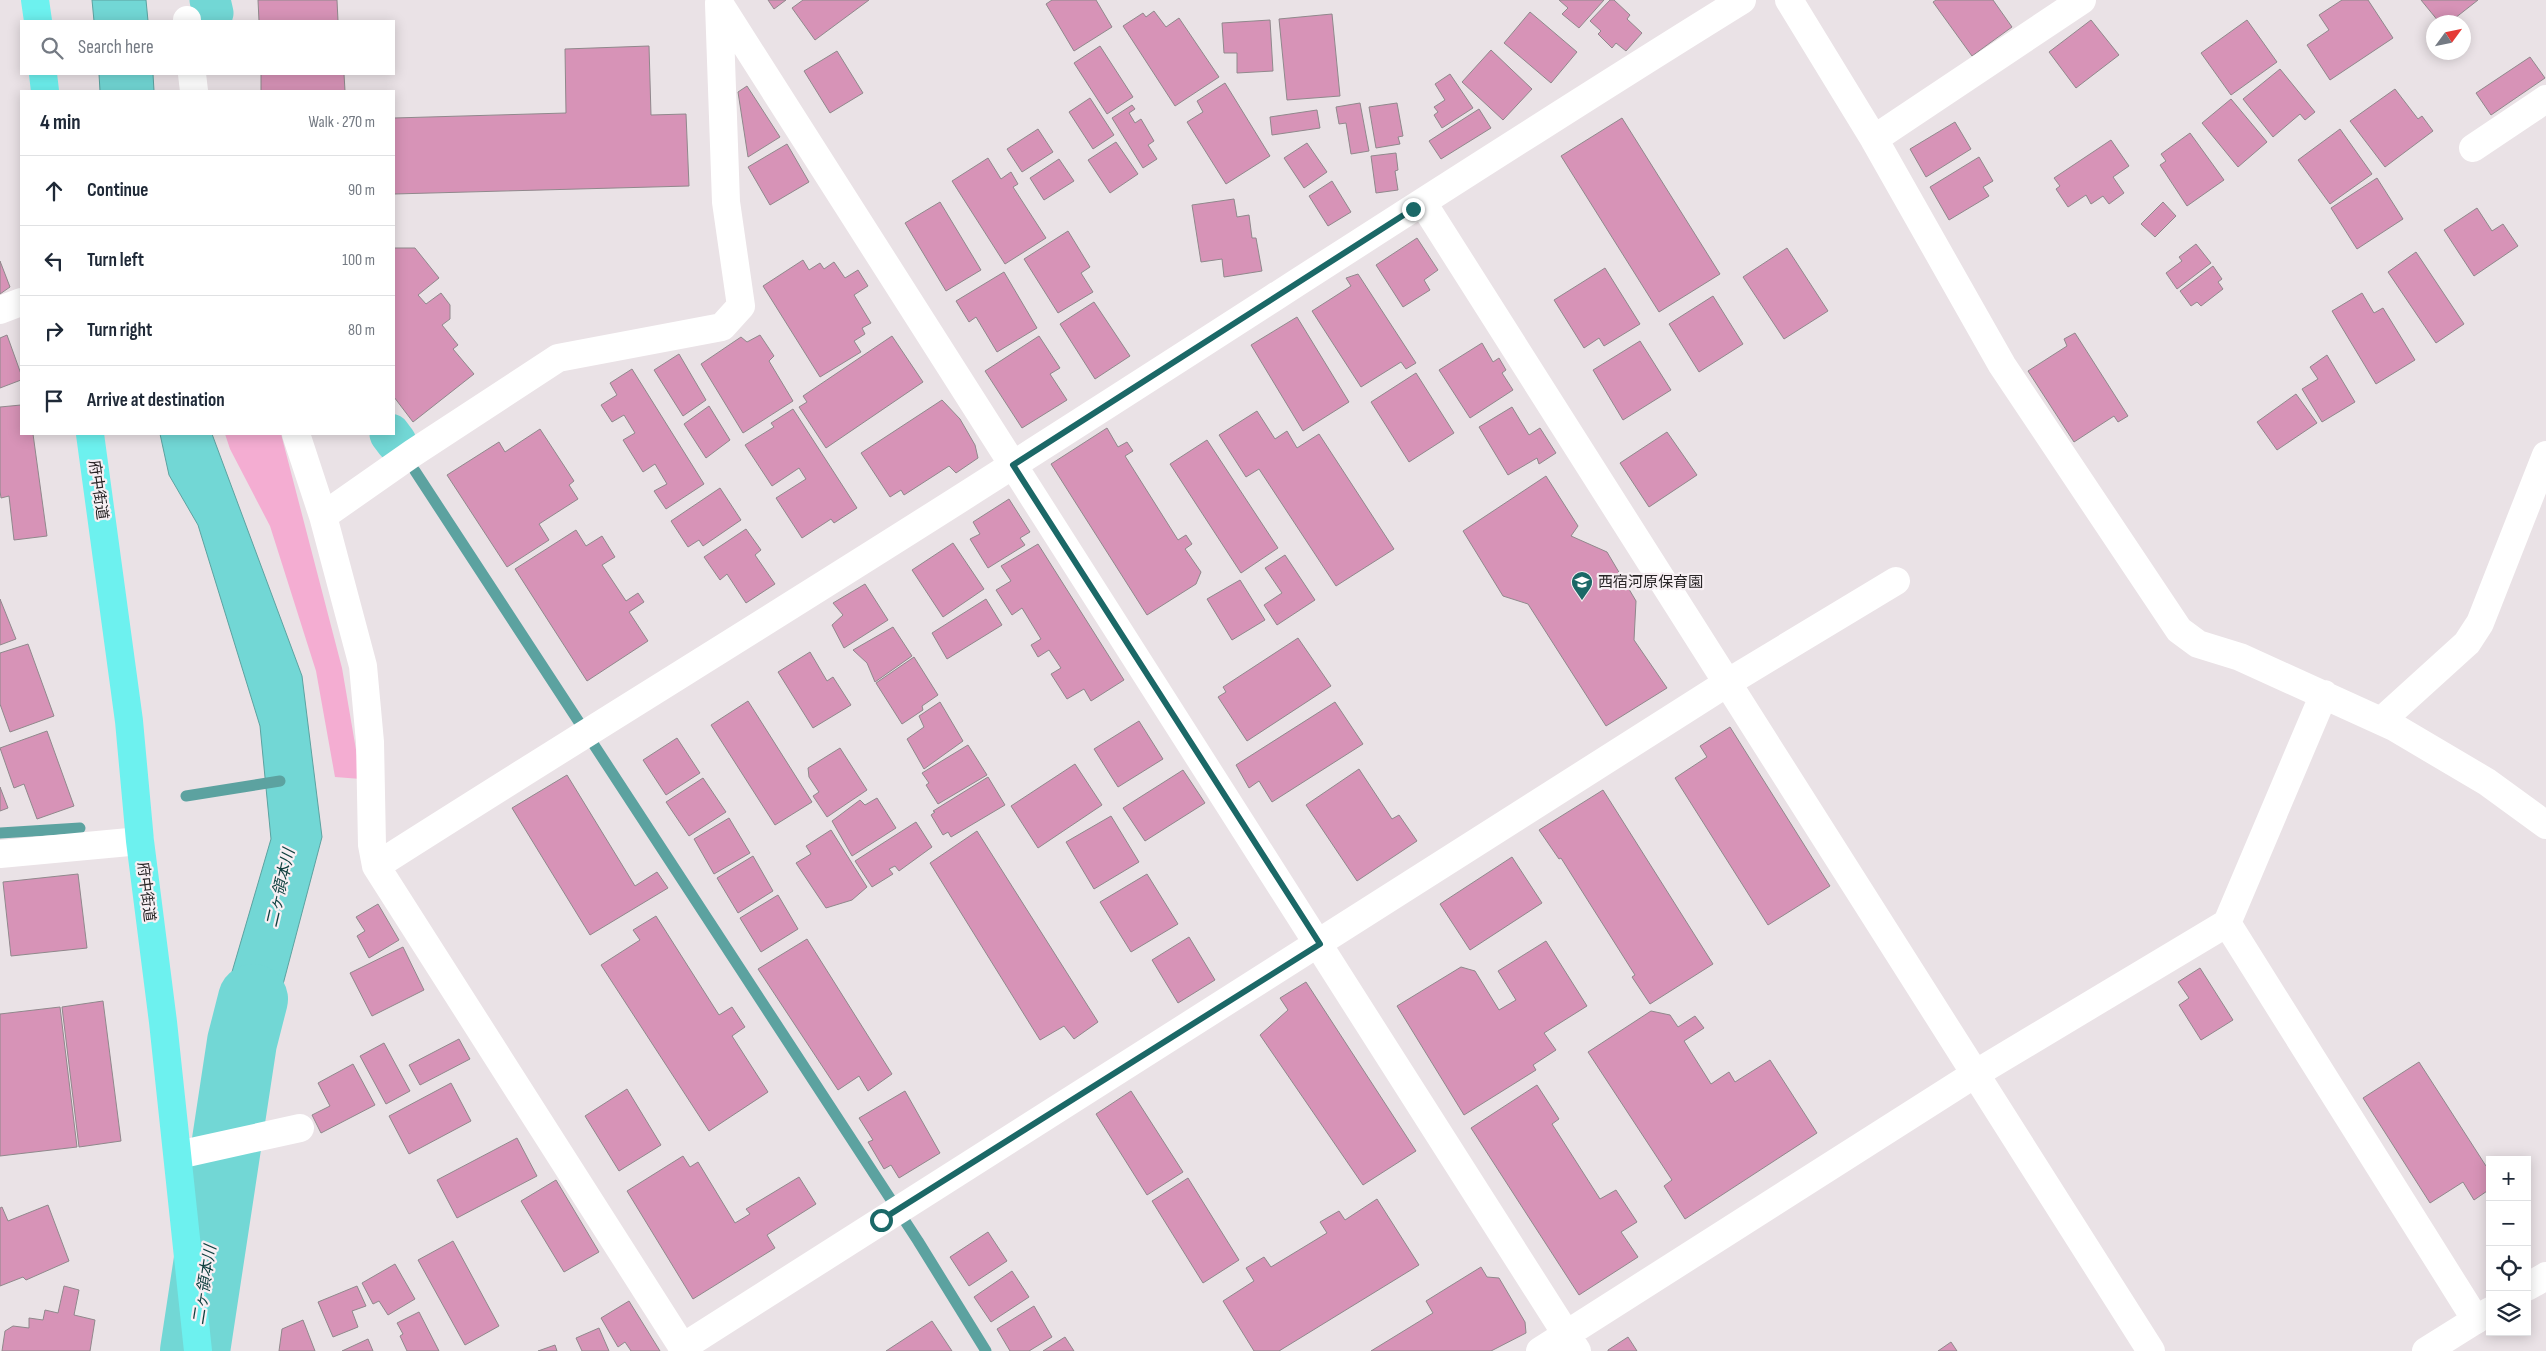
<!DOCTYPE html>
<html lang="en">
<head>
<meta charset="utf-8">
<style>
	:root { --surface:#fff; --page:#f2f2f3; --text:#1f2937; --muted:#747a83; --line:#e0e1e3 }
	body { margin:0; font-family:"Sofia Sans Condensed","Noto Sans JP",sans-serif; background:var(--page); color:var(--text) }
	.controls { position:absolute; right:15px; bottom:15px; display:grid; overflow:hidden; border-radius:0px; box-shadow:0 2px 12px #0003 }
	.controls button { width:45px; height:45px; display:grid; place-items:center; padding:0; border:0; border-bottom:1px solid var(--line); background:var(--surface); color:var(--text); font:25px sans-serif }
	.compass { position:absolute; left:2426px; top:15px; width:45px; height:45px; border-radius:50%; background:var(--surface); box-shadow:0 2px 12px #0003; rotate:57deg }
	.stop { position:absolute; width:15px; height:15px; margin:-11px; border:4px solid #1b6867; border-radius:50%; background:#fff }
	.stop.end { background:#1b6867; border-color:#fff; box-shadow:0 1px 5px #0008 }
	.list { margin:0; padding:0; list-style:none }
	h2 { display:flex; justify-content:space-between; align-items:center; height:65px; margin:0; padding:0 20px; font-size:21px }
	h2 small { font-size:16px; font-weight:400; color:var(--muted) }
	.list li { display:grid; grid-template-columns:32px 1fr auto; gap:15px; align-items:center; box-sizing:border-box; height:70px; padding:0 20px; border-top:1px solid var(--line) }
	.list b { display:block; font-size:19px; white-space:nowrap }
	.list em { font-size:16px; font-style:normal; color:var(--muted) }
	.icon { flex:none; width:28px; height:28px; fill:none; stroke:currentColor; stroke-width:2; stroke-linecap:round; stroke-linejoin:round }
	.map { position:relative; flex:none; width:2546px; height:1351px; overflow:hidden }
	.search { position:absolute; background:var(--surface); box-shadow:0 2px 12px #0003; left:20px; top:20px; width:375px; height:55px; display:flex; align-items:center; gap:12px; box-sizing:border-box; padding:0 18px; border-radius:0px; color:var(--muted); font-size:19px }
	.panel { position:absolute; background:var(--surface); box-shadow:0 2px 12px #0003; left:20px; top:90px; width:375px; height:345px; border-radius:0px }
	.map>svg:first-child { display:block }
	.green { fill:#f4add2 }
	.water { fill:#72d7d5; stroke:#5ca2a0 }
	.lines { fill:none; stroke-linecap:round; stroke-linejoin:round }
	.stream { stroke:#5ca2a0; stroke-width:11 }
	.canal { stroke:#72d7d5; stroke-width:41 }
	.river { stroke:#72d7d5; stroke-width:70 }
	.building { fill:#d793b7; stroke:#90888c }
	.street { stroke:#fff; stroke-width:28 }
	.secondary { stroke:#fff; stroke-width:28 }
	.primary { stroke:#6df1ef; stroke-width:28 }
	.route { stroke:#1b6867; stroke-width:6 }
	.labels { text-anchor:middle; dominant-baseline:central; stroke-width:4.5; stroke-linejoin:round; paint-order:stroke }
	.street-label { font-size:15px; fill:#282526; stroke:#f7eff3 }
	.poi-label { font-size:15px; fill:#282526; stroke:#f7eff3; text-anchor:start }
	.water-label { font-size:16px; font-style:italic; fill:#0e3f3e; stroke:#f7eff3 }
</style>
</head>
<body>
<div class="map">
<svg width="2546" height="1351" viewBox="0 0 2546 1351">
	<rect width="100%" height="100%" fill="#eae2e6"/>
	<path class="green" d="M225 434H281L342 668 361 779 335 777 316 671 270 526 230 449Z"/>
	<path class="water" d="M92 0H146L148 21H94Z
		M99 74H153L154 91H100Z
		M160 434H212L302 676 322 837 254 1094H220L222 1006 271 839 260 726 198 525 169 475Z"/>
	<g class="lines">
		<path class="stream" d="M415 471 918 1241 986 1351
			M186 796 280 781
			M0 833 80 828"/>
		<path class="canal" d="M210 0 213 13
			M390 434 396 442"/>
		<path class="river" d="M195 1351 242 1042 253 999"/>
	</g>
	<path class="building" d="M258 0H337L338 21H259Z
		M768 0H786L774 9Z
		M803 0H869L815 40 792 8Z
		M1052 0H1096L1112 27 1074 51 1046 4Z
		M1559 0H1604L1579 28 1562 14 1568 8Z
		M1610 0H1614L1630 15 1627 19 1642 33 1626 51 1616 43 1612 48 1598 34 1601 31 1590 21Z
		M1936 0H1993L2012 27 1972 56 1933 2Z
		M2342 0H2368L2393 38 2330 80 2307 45 2329 30 2319 15Z
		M2421 0H2478L2450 22H2439Z
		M1154 11 1166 27 1179 18 1219 77 1175 106 1123 26 1143 13 1146 17Z
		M1530 12 1577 52 1551 83 1504 43Z
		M1332 14 1340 96 1287 100 1279 19Z
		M1270 20 1273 71 1237 73V53H1224L1222 23Z
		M2091 20 2119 55 2076 88 2049 52Z
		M2247 20 2277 62 2231 95 2201 53Z
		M649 46 651 115 686 114 689 186 394 194V118L566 113 565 49Z
		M1100 46 1133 97 1107 114 1074 63Z
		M1491 50 1532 89 1503 120 1462 82Z
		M837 51 863 93 830 113 804 71Z
		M2530 57 2545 78 2491 115 2476 93Z
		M2280 69 2315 112 2305 120 2300 114 2273 137 2243 99Z
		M261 74H344L345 91H261Z
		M1450 74 1473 108 1442 128 1434 115 1438 112 1434 107 1445 100 1435 84Z
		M1225 83 1270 156 1226 184 1187 122 1203 112 1197 101Z
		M747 86 780 137 748 157 738 92Z
		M2395 89 2418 119 2422 116 2433 131 2385 167 2350 121Z
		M1090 98 1114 135 1093 149 1069 112Z
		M2231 99 2267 142 2238 167 2202 123Z
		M1360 103 1369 151 1351 154 1346 123 1339 124 1336 107Z
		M1397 103 1403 136 1398 137 1400 144 1376 148 1369 107Z
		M1132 105 1135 109 1129 113 1135 123 1141 119 1154 141 1148 145 1157 159 1143 168 1112 118Z
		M1479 109 1491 128 1441 159 1429 141Z
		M1317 110 1320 128 1272 135 1270 117Z
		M1622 118 1720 274 1659 312 1561 156Z
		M1955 122 1971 149 1926 177 1910 149Z
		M1038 129 1053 152 1022 172 1007 149Z
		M2340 129 2372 174 2330 204 2298 160Z
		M2190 133 2224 180 2187 206 2160 165 2166 161 2161 154Z
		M2111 140 2129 166 2113 177 2124 193 2109 204 2103 196 2091 204 2086 195 2068 207 2056 189 2060 186 2054 178Z
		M1116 142 1138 174 1110 193 1088 160Z
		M1307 143 1327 172 1304 188 1284 158Z
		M787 144 809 182 770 205 748 167Z
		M1396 153 1398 170 1395 171 1398 190 1376 193 1371 156Z
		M1979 157 1993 181 1983 187 1989 196 1949 220 1930 187Z
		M988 158 1001 179 1011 172 1018 184 1013 187 1046 238 1005 264 952 181Z
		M1059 159 1074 181 1044 200 1030 178Z
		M2377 178 2403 219 2357 249 2331 208Z
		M1332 181 1351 212 1328 226 1309 196Z
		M1234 199 1237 217 1249 215 1252 238H1256L1262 271 1224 277 1222 259 1201 262 1192 205Z
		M940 202 981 270 946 291 905 223Z
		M2163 202 2176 216 2155 237 2141 224Z
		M2477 208 2492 231 2503 224 2518 246 2474 276 2444 230Z
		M1068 231 1090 267 1081 273 1093 292 1058 313 1024 259Z
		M1417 238 1438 270 1424 280 1430 290 1403 307 1376 265Z
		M2196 244 2211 263 2177 289 2166 273 2182 261 2179 257Z
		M394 248H415L439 278 418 295 426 304 441 293 450 305V319L442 325 458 345 453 349 474 374 413 422 394 397Z
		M1787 248 1828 311 1784 339 1743 277Z
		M2416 252 2464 324 2436 343 2388 272Z
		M803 260 809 270 820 263 824 269 834 262 845 278 858 270 868 286 854 295 871 323 862 328 865 334 854 341 861 352 820 377 763 286Z
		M0 261 10 287 0 294Z
		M2213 266 2222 279 2218 282 2223 289 2201 306 2197 302 2191 306 2180 291Z
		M1605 268 1640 324 1604 346 1599 338 1584 348 1554 300Z
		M1004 272 1037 328 997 352 976 317 969 322 956 301Z
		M1358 274 1416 363 1406 369 1401 362 1361 387 1312 311 1351 286 1346 278Z
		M2362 293 2374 313 2383 308 2415 360 2376 384 2332 311Z
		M1713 296 1743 344 1699 372 1669 324Z
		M1094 302 1130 356 1095 379 1060 324Z
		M1297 317 1349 402 1303 431 1251 345Z
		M2075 333 2128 416 2118 422 2114 416 2074 442 2028 371 2067 346 2064 339Z
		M7 335 21 374V380L0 388V338Z
		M760 335 774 356 769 361 793 401 743 433 701 364 741 337 747 342Z
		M892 336 923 382 826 448 799 407 807 402 803 396Z
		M1039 336 1060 368 1050 374 1067 400 1022 428 985 371Z
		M1640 341 1671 390 1623 420 1593 370Z
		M1482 343 1493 362 1499 358 1506 370 1502 373 1513 390 1470 418 1439 370Z
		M679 354 706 400 683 416 654 370Z
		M2327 355 2355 402 2322 422 2302 389 2318 379 2310 367Z
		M632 369 704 484 666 509 654 491 667 484 655 464 643 472 623 440 635 433 624 415 612 422 601 405 617 395 610 383Z
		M1416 373 1454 433 1409 462 1371 402Z
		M2296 394 2317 423 2277 450 2257 422Z
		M942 400 960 419 975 445 978 458 956 473 949 466 904 495 901 490 890 497 861 453Z
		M21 405V434H33L47 536 14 540 9 496 1 498 0 491V407Z
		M709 406 730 440 706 458 684 424Z
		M1512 407 1529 435 1540 428 1556 453 1539 464 1537 458 1508 475 1479 427Z
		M793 409 857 508 834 523 831 519 802 538 776 498 806 479 799 468 772 486 745 445 774 427 771 423Z
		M1257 411 1275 439 1287 431 1297 448 1319 434 1394 549 1336 586 1259 469 1246 477 1219 435Z
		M1107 428 1118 447 1127 442 1133 451 1125 456 1178 540 1186 535 1192 544 1185 549 1201 572 1196 584 1147 615 1051 464Z
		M540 429 574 481 569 485 578 499 539 524 549 540 507 567 447 475 499 442 505 452Z
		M1667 432 1697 475 1649 507 1620 463Z
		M1207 440 1278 548 1241 573 1170 464Z
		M1546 476 1578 526 1571 536 1607 552 1636 601 1634 640 1667 688 1606 726 1528 604 1503 596 1463 531Z
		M720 488 741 520 703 546 699 540 688 547 671 521Z
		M1009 499 1030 532 1020 538 1025 545 988 568 970 539 980 534 973 522Z
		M746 529 761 550 755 555 775 584 746 603 727 574 720 580 704 557Z
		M576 530 586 546 602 536 615 557 602 565 626 601 638 593 644 602 629 612 648 641 587 681 515 569Z
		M953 543 984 589 943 617 912 570Z
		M1038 544 1124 680 1091 701 1084 689 1067 699 1051 674 1061 668 1049 650 1038 657 1031 645 1041 639 1022 608 1012 615 996 590 1011 581 1001 566Z
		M1285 555 1315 600 1277 625 1264 605 1282 593 1265 568Z
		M1240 580 1265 620 1232 640 1207 599Z
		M865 584 888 620 844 648 832 625 843 615 833 603Z
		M0 599 16 639 0 645Z
		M986 599 1002 625 947 659 932 633Z
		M893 627 912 656 875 682 867 663 853 650Z
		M1298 638 1331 686 1247 741 1218 697 1226 692 1223 687Z
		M28 644 54 716 10 732 0 704V653Z
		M810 652 827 681 833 677 851 705 813 728 778 672Z
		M914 657 938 695 922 706 923 710 902 724 876 683Z
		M748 701 812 802 775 825 711 725Z
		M940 702 963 741 924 769 907 739 924 727 919 716Z
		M1335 702 1363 744 1272 802 1259 781 1249 788 1236 765Z
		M1139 721 1163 759 1118 787 1094 749Z
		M1730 727 1830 886 1768 925 1675 778 1707 757 1700 746Z
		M47 731 74 806 37 819 24 784 14 788 0 748Z
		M677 738 700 773 666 795 643 760Z
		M968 745 987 775 938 804 926 785 929 783 922 773Z
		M840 748 867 790 827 817 813 796 819 792 809 777 808 768Z
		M1075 764 1102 805 1038 848 1011 806Z
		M1359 769 1392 819 1399 815 1417 841 1357 881 1306 805Z
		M1183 770 1205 803 1145 841 1123 808Z
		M567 775 635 886 657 872 668 888 590 935 512 808Z
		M988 777 1005 805 951 837 948 832 943 835 931 815 935 812 933 811Z
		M703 778 726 812 689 836 666 802Z
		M0 787 8 808 0 811Z
		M1603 790 1713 964 1650 1004 1632 977 1635 975 1561 858 1559 859 1539 830Z
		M877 798 896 828 852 856 832 821 860 800 865 805Z
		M1111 816 1139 862 1094 889 1066 842Z
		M729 818 750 853 714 874 694 839Z
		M916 822 932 847 899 871 895 866 889 869 893 874 872 887 855 861Z
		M831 830 867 887 852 900 826 908 796 863 811 854 806 846Z
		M977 831 1098 1022 1074 1039 1064 1026 1040 1040 930 863Z
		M753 856 773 891 738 913 717 878Z
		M1512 857 1542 903 1470 950 1440 904Z
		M78 874 87 948 11 956 3 882Z
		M1147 874 1178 924 1131 952 1100 902Z
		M778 895 798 929 761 952 740 918Z
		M378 904 399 940 369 958 357 936 365 931 356 917Z
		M656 916 719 1015 732 1007 745 1027 732 1036 768 1092 709 1131 601 965 640 940 633 930Z
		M1189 937 1215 980 1178 1003 1152 960Z
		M807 939 892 1074 868 1091 859 1076 838 1090 758 969Z
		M1546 941 1587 1006 1544 1033 1556 1050 1533 1065 1536 1070 1464 1115 1397 1006 1461 967 1475 971 1499 1010 1516 1000 1498 971Z
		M403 947 424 990 372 1016 350 973Z
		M2200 968 2233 1020 2201 1040 2179 1005 2189 998 2178 982Z
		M1306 982 1416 1151 1363 1185 1260 1035 1288 1010 1280 998Z
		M103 1001 121 1141 79 1147 62 1007Z
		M60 1007 77 1147 0 1156V1014Z
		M1651 1011 1670 1015 1678 1027 1695 1016 1704 1028 1684 1041 1711 1084 1729 1072 1735 1082 1770 1060 1817 1133 1685 1219 1664 1186 1672 1180 1588 1052Z
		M459 1039 470 1059 420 1085 409 1065Z
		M384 1043 410 1091 386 1104 360 1056Z
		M2419 1062 2486 1166 2490 1165V1189L2474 1200 2463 1182 2430 1203 2363 1098Z
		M353 1064 375 1105 321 1133 312 1115 330 1106 318 1083Z
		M451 1083 471 1121 409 1154 389 1116Z
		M1537 1085 1559 1119 1552 1124 1600 1199 1616 1190 1637 1222 1621 1232 1638 1257 1579 1295 1471 1128Z
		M627 1089 661 1145 619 1171 585 1116Z
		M905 1091 940 1153 899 1178 891 1165 884 1169 868 1142 873 1140 859 1118Z
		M1131 1091 1183 1172 1147 1195 1096 1114Z
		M517 1138 537 1176 457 1218 437 1180Z
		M683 1156 690 1167 698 1162 735 1223 750 1214 746 1209 799 1177 816 1204 767 1235 775 1248 693 1299 627 1191Z
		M1188 1178 1239 1260 1203 1283 1152 1201Z
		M556 1180 599 1252 564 1272 521 1201Z
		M1377 1199 1419 1265 1279 1351H1254L1223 1301 1254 1281 1246 1268 1264 1257 1271 1267 1327 1233 1320 1222 1339 1211 1345 1220Z
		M48 1205 69 1261 26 1280 23 1277 0 1286V1208L2 1207 8 1221Z
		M988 1232 1007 1261 969 1286 950 1257Z
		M453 1241 499 1326 465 1345 418 1260Z
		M395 1264 415 1299 388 1315 379 1301 373 1304 362 1283Z
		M1481 1267 1487 1277 1499 1278 1525 1322 1526 1333 1491 1351H1371L1433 1313 1426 1301Z
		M1012 1271 1029 1297 991 1322 974 1297Z
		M64 1286 79 1290 74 1315 95 1320 90 1351H2L5 1331 13 1326 29 1328V1318L43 1320 45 1310 58 1313Z
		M357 1286 366 1306 352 1311 358 1327 333 1337 318 1302Z
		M629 1301 660 1351H631L625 1342 618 1347 601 1318Z
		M1034 1306 1052 1337 1029 1351H1010L997 1329Z
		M419 1312 439 1351H407L400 1336 403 1334 397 1323Z
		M303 1320 315 1351H279L282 1329Z
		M932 1321 952 1351H886Z
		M599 1328 609 1351H582L576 1338Z
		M1065 1337 1074 1351H1043Z
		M1628 1337 1637 1351H1608V1350Z
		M368 1339 373 1351H342Z
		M1951 1342 1957 1351H1938Z
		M555 1345 557 1351H538Z"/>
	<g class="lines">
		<path class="street" d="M1789 0 1874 139 2002 365 2179 630 2198 644 2240 657 2394 727 2487 782 2546 825
			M719 3 1577 1351
			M187 20V21
			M192 74 194 91
			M1874 139 2082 0
			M2473 148 2546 99
			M1423 203 2151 1351
			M0 310 21 302
			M296 434 323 516 363 666 370 742 372 845 376 866 685 1351
			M323 516 413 453 558 358 722 327 741 306 726 202 719 4
			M2381 721 2467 643 2480 623 2546 455
			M0 854 140 841
			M376 866C589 730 804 599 1016 463 1258 309 1498 151 1742 0
			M2227 923 2476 1320
			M178 1155 300 1128
			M683 1347 1727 683 1896 581
			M1540 1351 1975 1074 2227 923 2324 694"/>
		<path class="secondary" d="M2527 1287 2546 1276
			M2426 1351 2490 1311"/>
		<path class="primary" d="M35 0 38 21
			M43 74 45 91
			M90 434 129 721 140 841 163 1022 198 1351"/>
	</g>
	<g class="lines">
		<path class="route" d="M881 1220 1320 944 1013 465 1413 209"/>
	</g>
	<defs>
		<g id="school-pin" transform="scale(1.125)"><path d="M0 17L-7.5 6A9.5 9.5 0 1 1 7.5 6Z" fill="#1b6867" stroke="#f7eff3"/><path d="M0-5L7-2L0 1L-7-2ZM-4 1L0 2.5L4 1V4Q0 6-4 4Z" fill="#fff"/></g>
	</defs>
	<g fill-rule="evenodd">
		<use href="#school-pin" x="1582" y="582"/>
	</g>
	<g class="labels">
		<g class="street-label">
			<text transform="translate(98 490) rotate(82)">府中街道</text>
			<text transform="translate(146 892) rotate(83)">府中街道</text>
		</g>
		<g class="poi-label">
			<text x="1598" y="582">西宿河原保育園</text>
		</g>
		<g class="water-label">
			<text transform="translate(281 888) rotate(-77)">二ヶ領本川</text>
			<text transform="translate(205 1285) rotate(-81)">二ヶ領本川</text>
		</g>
	</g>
</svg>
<div class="controls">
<button>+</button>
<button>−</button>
<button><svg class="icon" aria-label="locate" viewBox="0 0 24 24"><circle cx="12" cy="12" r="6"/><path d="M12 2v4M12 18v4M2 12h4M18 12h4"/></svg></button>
<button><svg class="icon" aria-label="layers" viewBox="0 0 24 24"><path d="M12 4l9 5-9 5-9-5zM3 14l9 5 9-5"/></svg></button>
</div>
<svg class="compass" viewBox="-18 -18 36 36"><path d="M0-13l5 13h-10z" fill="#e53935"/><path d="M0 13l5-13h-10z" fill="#747a83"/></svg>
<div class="stop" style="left:881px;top:1220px"></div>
<div class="stop end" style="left:1413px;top:209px"></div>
<div class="search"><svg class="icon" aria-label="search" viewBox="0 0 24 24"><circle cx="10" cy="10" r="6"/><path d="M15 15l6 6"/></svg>Search here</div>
<section class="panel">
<h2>4 min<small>Walk · 270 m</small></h2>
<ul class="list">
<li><svg class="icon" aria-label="ahead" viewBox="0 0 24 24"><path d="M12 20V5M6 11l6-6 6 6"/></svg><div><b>Continue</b></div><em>90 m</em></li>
<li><svg class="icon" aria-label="left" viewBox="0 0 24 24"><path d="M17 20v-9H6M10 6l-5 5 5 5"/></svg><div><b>Turn left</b></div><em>100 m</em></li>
<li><svg class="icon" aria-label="right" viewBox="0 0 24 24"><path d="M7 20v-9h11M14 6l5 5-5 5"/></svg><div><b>Turn right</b></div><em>80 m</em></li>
<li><svg class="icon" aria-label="arrive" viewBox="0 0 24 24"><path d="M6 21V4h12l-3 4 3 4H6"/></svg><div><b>Arrive at destination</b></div></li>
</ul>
</section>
</div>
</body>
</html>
